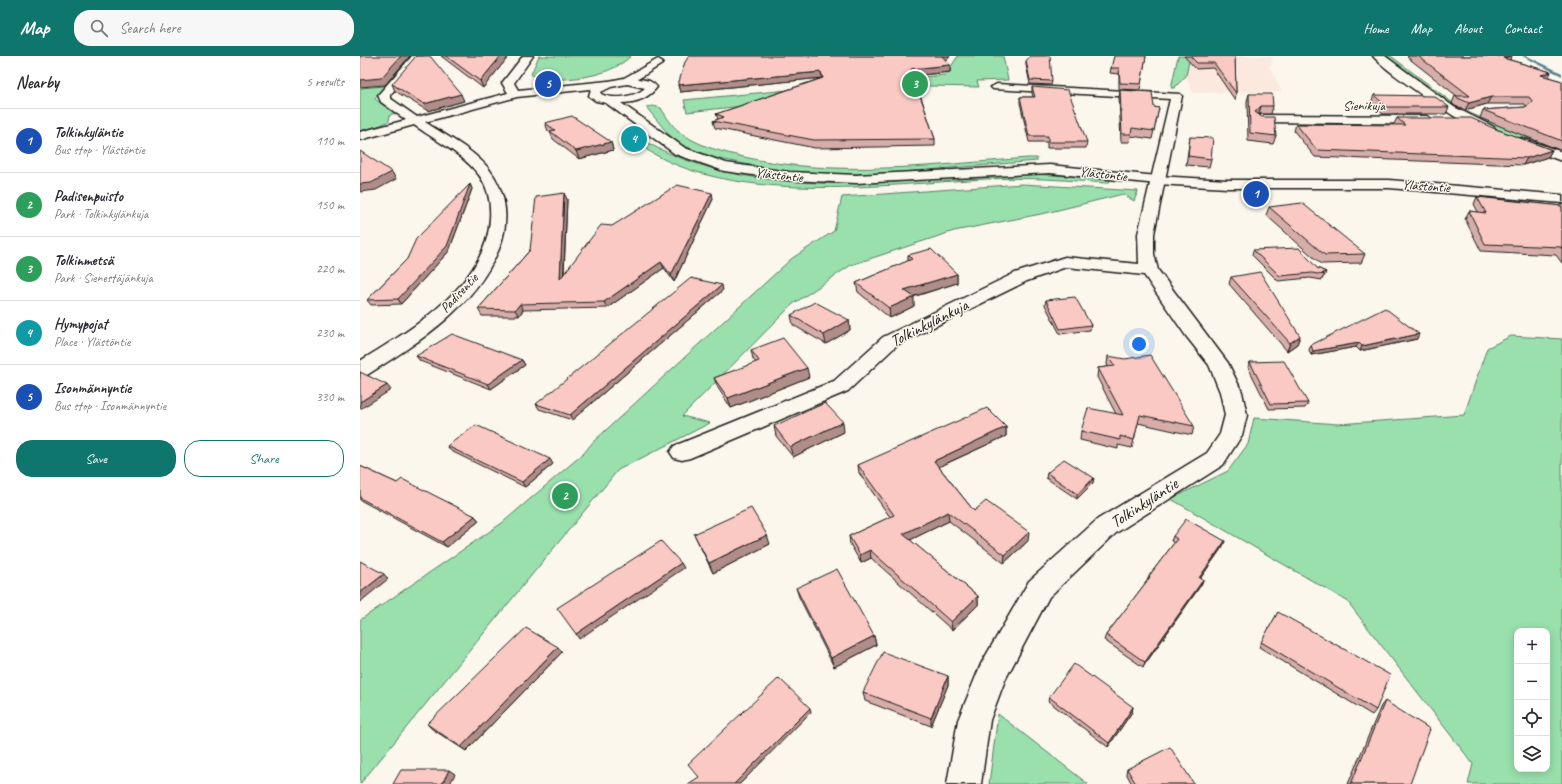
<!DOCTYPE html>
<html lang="en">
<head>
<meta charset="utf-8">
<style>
	:root { --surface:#fff; --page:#f7f7f7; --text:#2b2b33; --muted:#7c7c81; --line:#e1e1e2; --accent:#0f766e }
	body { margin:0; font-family:Caveat,sans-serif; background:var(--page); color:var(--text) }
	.controls { position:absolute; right:12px; bottom:12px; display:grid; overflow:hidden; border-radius:8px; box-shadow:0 2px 10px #0003 }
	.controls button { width:36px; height:36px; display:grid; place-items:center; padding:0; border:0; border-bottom:1px solid var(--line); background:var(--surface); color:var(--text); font:20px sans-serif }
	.you { position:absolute; left:779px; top:288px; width:14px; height:14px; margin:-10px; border:3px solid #fff; border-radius:50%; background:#1a73e8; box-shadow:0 0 0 6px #1a73e833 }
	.badge { display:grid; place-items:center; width:26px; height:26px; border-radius:50%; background:var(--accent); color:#fff; font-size:13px; font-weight:700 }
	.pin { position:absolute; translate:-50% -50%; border:2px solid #fff; box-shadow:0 1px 4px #0006 }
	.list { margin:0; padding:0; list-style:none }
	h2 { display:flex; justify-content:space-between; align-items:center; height:52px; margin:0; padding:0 16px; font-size:17px }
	h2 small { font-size:13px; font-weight:400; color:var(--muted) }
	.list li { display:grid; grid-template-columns:26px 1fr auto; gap:12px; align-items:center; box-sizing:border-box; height:64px; padding:0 16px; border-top:1px solid var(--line) }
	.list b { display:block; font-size:15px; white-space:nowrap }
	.list p { margin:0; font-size:13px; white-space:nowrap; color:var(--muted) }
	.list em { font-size:13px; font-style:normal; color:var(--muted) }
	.actions { display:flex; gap:8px; padding:12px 16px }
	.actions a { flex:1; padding:9px 0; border:1px solid var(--accent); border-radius:16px; text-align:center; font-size:14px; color:var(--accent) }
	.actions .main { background:var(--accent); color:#fff }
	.icon { flex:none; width:22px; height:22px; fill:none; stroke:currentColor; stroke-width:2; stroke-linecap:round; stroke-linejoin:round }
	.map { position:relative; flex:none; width:1202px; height:728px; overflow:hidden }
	header { display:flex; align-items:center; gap:24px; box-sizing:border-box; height:56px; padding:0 20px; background:var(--accent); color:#fff }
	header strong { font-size:19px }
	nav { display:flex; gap:22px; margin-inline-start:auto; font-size:14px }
	.search { width:280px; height:36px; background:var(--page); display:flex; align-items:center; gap:10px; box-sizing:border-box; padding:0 14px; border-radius:16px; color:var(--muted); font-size:15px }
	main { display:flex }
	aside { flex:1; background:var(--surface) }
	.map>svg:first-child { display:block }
	.built { fill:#fbe9e0 }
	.green { fill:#99e0ad; stroke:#5a7e64; fill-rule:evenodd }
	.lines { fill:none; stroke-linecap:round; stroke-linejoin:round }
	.stream { fill:#568190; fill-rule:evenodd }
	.minor-casing { stroke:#1c1c1c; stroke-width:3 }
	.major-casing { stroke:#1c1c1c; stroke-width:3 }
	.minor { fill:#fbf7ec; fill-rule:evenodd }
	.major { fill:#fbf7ec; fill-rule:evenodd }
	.wall { fill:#d7ada9; stroke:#1c1c1c }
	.shaded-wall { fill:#af8d89; stroke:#1c1c1c }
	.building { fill:#fac9c4; stroke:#1c1c1c }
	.labels { text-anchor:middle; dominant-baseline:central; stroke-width:3; stroke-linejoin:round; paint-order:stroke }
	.far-street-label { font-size:14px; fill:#1c1c1c; stroke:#fbf7ec }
	.street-label { font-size:17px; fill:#1c1c1c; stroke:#fbf7ec }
</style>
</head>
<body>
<header>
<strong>Map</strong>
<div class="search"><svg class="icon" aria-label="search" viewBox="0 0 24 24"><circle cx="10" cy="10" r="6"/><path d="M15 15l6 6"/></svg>Search here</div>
<nav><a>Home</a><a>Map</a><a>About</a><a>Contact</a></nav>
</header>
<main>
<aside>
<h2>Nearby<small>5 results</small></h2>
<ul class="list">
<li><span class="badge" style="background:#1a4fb4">1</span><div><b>Tolkinkyläntie</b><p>Bus stop · Ylästöntie</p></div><em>110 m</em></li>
<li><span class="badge" style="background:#2e9e5b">2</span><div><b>Padisenpuisto</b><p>Park · Tolkinkylänkuja</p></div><em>150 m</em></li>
<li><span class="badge" style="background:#2e9e5b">3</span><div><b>Tolkinmetsä</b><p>Park · Sienestäjänkuja</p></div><em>220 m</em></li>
<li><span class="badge" style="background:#0f9aa8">4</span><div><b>Hymypojat</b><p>Place · Ylästöntie</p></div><em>230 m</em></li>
<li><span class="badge" style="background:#1a4fb4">5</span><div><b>Isonmännyntie</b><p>Bus stop · Isonmännyntie</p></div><em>330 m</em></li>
</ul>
<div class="actions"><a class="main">Save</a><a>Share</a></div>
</aside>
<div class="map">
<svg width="1202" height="728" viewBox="0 0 1202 728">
	<rect width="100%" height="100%" fill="#fbf7ec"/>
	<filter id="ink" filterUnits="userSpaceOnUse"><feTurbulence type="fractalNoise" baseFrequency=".025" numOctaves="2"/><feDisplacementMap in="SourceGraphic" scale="8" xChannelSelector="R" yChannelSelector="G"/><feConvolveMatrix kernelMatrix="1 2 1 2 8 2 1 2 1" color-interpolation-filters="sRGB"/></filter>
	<g filter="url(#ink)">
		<path class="built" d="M830 0H908L913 2 910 11 922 36 833 37 826 20Z"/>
		<path class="green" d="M179 0H271C245 24 211 22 177 25L171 18Z
			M598 0H643L648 24 617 25 619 31 569 30 327 56 324 44 585 19Z
			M818 0H830L826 20 814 32H811Z
			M1024 0H1031L1097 50 1112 58 1202 95V98L1136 73 1101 56Z
			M25 30 15 43 35 57 30 59 29 65 21 69 0 75V32Z
			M293 50 301 52C307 62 314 73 324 79 342 91 363 96 384 101 476 122 574 109 668 102H677V105L519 118H480L420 115 355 102 322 89 309 79 286 51Z
			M284 85C363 129 460 131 549 125 585 123 621 118 657 118 688 118 720 121 751 124L748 127H745C706 124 667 121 627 123 525 128 364 152 277 87Z
			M662 128 778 135 774 145 763 138 686 157 594 175 491 209 433 248 322 360 350 367 258 414 0 728V564L142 467 224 397 233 386 431 203 474 175 482 141Z
			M1151 280 1202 283V728H1108L1113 708 987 545 811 443 868 415 888 388 894 362 978 368 1104 359 1127 292ZM1157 575H1187V713H1157Z
			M638 658 728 728H629Z"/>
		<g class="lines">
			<path class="stream" d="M1162 0H1167L1202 17V20Z"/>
			<g class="minor-casing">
				<path id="minor" d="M52 0H63L30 39V42L57 61 148 37 142 27 163 0H173L154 27 158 34 248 25 254 28 248 31 157 41 65 66C86 80 113 93 129 113 147 137 150 165 139 193 114 252 59 286 7 319L0 321V305C51 274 127 229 130 162 131 147 128 131 119 119 103 98 75 84 54 69L0 84V76L46 64 21 46 18 39Z
					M1013 0H1025L1094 51 1134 71 1136 74 1134 77C1117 81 1025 15 1013 0Z
					M637 28 820 38 822 40 794 178V198L798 214 868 307 882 336 887 359 882 379 863 409 756 477 689 541 645 624 630 664 621 728H587L598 664 621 608 669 525 738 463 847 397 860 378 865 359 860 336 849 309 826 280 784 219 706 211 667 225 537 289 488 335 330 402 322 404 314 402 310 396 314 390 474 325 523 281 655 217 705 201 779 208 778 178 810 43 633 33 631 31Z
					M900 59 1067 60 1073 64 1067 68 896 66 894 63Z
					M1162 82 1202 96V105L1157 89 1156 86 1157 83Z"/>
			</g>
			<g class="major-casing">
				<path id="major" d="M298 3 303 6 302 8 278 23C286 24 292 24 297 31 288 43 275 47 261 47L325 92 366 107 429 116 496 119 690 109 797 120 867 124H1029L1202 139V147L1029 132H867L797 128 690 117 496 127 429 124 364 115 315 98 246 47 236 45 229 40 231 33 244 26 264 22ZM267 28 285 32C275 41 253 44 241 38V36L251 31Z"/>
			</g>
			<use href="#minor" class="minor"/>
			<use href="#major" class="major"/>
		</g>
		<path class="wall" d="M81 0H149L123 32Z
			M329 0H590L587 4H585L590 9V16L554 20 575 83V90L455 92 355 72 353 65 358 63 356 58 462 22 320 36 318 29Z
			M786 0 780 34 759 33V18L750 17 751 12Z
			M824 0H875L876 37 875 44 853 12 836 13Z
			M1048 0H1152L1150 4 1191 16 1188 21 1202 25V95L1120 62 1123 54 1165 51 1166 50 1165 48H1127L1105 54 1095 50 1092 47 1095 40H1097L1047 1Z
			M666 5 692 25 691 29 670 28 666 9Z
			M32 28 104 45 68 55 35 35Z
			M672 31 727 86 726 92H687V86H669L660 47V41H673L672 37Z
			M760 34 794 51 799 52 792 83 771 80 770 86H761L759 42Z
			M889 38 913 50 911 58H899L916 80 913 88 888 85 887 45Z
			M1014 39 1089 51 1086 58H1023L1011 47Z
			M1037 62 1133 72 1192 94 1188 101 1163 109 955 101 934 75 936 68H1034Z
			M185 67 251 86 253 94 219 103 193 83 190 76 188 75Z
			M830 81 851 103 849 111 826 109Z
			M110 128 112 133 89 195 41 248 11 249 7 244 47 203Z
			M1117 141 1202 150V207L1196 199 1121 195 1105 163 1109 155 1118 156 1114 148Z
			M207 143 204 219 252 170 353 143 314 226 304 212 247 252 163 254 159 260H122L118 253 170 194Z
			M909 151 1005 198 1001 207 961 208 906 159Z
			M893 194 957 212 966 216 964 221H963L962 224 950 222 918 225 892 199Z
			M548 199 597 218V227L553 241 554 250 530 262 498 236 496 227 548 205Z
			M871 221 940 280 937 288 927 295 869 228Z
			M363 234 212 364 179 353 176 348Z
			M686 244 731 269 730 274 700 278 685 249Z
			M431 259 489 264 490 274 466 288 433 269Z
			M1057 283 1000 295 996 291 951 299 949 294 951 289Z
			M391 294 449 321 371 352 358 332 354 322 396 307 393 303Z
			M56 300 162 304 165 309 131 333 60 305Z
			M748 300 834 370 832 379 778 367 772 392 758 389V393L720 384 721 375 756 358 737 321 738 312 748 311 747 308Z
			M890 306 948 347 945 352 909 353 888 311Z
			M414 370 484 376 433 401 416 380Z
			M646 371V380L579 411 614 455 668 485 644 507 589 465 550 484 618 540V549L592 574 511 502 501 507 490 488 489 480 530 461 499 417 498 409Z
			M87 390 193 408 165 431 91 395Z
			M0 410 37 427 115 460 119 465 87 491 0 444Z
			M687 417 733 427 717 443 686 422Z
			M334 478 410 488 353 517Z
			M813 480 865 485 863 490 840 523 843 524 841 529 783 611 744 584 746 579 787 525 789 520 814 487 811 485Z
			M436 532 514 580 516 589 474 611 439 541Z
			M918 556 1016 654 1012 659 899 591Z
			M202 596 106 695 72 673 67 668Z
			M588 620V629L571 670 505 645 503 636Z
			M689 641 773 651 772 656 748 691 688 645Z
			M1025 645 1050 728H988L1021 650Z
			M767 713 834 728H772L766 717Z"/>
		<path class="shaded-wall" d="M41 0H50L25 29 0 31V24Z
			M141 0H149L123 32 120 25Z
			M580 0H590L587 4H580Z
			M1150 0H1152L1149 6 1143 2Z
			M590 9V16L552 20 551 13Z
			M461 16 462 22 320 36 318 29Z
			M1191 16 1188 23 1181 19Z
			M101 38 104 45 68 55 64 48Z
			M1131 41 1127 48 1105 54 1109 47Z
			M901 50 899 58 893 63 895 56Z
			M251 86 253 94 219 103 216 95Z
			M1192 94 1188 101 1163 109 1167 102Z
			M32 116 36 123 16 134 0 136V128Z
			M110 128 112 133 89 195 41 248 38 243Z
			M204 137 207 143 203 230 200 223Z
			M352 137 353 143 314 226 311 219Z
			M301 206 304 212 247 252 244 246Z
			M597 218V227L545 243 544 234Z
			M362 229 363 234 212 364 210 359Z
			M554 241V250L530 262 529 252Z
			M160 248 163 254 159 260 155 254Z
			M489 264 490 274 466 288 464 279Z
			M1059 278 1057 283 1000 295 1002 290Z
			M940 280 937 288 927 295 930 287Z
			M999 287 996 291 951 299 953 295Z
			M162 304 165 309 131 333 128 328Z
			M447 312 449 321 371 352 368 342Z
			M27 329 31 334 0 353V346Z
			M483 366 484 376 433 401 430 391Z
			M646 371V380L574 413V405Z
			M190 403 193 408 165 431 162 426Z
			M734 422 733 427 717 443V438Z
			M588 456 589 465 544 487 543 478Z
			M115 460 119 465 87 491 82 486Z
			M669 476 668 485 644 507 645 499Z
			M407 479 410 488 353 517 349 507Z
			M865 485 863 490 837 527 839 522Z
			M510 494 511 502 501 507 500 499Z
			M321 507 324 512 219 583 216 578Z
			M24 518 28 523 0 546V537Z
			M843 524 841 529 783 611 785 606Z
			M618 540V549L592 574 591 566Z
			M514 580 516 589 474 611 471 602Z
			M198 591 202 596 106 695 101 691Z
			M588 620V629L571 670V662Z
			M773 651 772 656 748 691 749 687Z
			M450 652 451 656 380 728H374Z
			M89 714 95 718 90 728H82Z"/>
		<path class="building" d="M0 0H41L21 22 0 24Z
			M56 0H70L101 38 64 48 32 28Z
			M86 0H141L120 25Z
			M329 0H582L590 9 551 13 575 83 454 84 353 65 364 61 356 58 463 22 461 16 318 29 325 6Z
			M670 0H690L692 25 670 24 666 5Z
			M754 0H786L781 28 760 27 759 12H751Z
			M830 0H875L876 37 854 7H837Z
			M1058 0H1150L1143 2 1191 16 1181 19 1202 25V85L1123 54 1165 51 1173 46 1169 41H1131L1109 47 1098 42 1095 40H1110Z
			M672 31 708 34 727 86H688V80H669L660 41H675Z
			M760 34 792 36 794 51 799 52 794 75 772 72 771 78H762Z
			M889 38H912L913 50H901L895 56 902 61H914L916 80 890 77Z
			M1014 39 1074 40 1089 51H1027Z
			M212 60 251 86 216 95 190 75 195 74 185 67Z
			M1037 62H1111L1133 72 1192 94 1167 102 957 94 936 68 1045 69Z
			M830 81 853 82 851 103 828 100Z
			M0 95 32 116 11 127 0 128Z
			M110 128 87 190 38 243 7 244 47 203 56 183Z
			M317 129 352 137 311 219 301 206 244 246 160 248 155 254 118 253 170 194 176 141 204 137 200 223 241 169 252 170Z
			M1117 141 1202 150V193L1201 191 1125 188 1109 155 1126 157Z
			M942 147 1005 198 965 199 909 151Z
			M939 192 957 212 966 216 962 217 964 219 952 217 920 220 893 194Z
			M571 193 597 218 544 234 554 241 529 252 496 227 552 203 548 199Z
			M900 216 940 280 930 287 871 221Z
			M331 222 362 229 210 359 176 348Z
			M715 241 731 269 700 273 686 244Z
			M455 246 489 264 464 279 431 259Z
			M1025 252 1059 278 1002 290 999 287 953 295 951 289Z
			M92 278 162 304 128 328 56 300Z
			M423 282 447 312 368 342 354 322 399 305 391 294Z
			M790 299 834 370 780 359 774 384 760 380V384L721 375 728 352 763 359 738 312 755 310 748 300 765 303Z
			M924 305 948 347 911 348 890 306Z
			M0 316 27 329 0 346Z
			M465 347 483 366 430 391 414 370Z
			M627 352 646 371 574 405 614 455 626 445 669 476 645 499 588 456 543 478 618 540 591 566 510 494 500 499 489 480 534 459 498 409Z
			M116 369 190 403 162 426 87 390Z
			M704 403 734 422 717 438 687 417Z
			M0 410 37 427 42 423 115 460 82 486 0 442Z
			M391 452 407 479 349 507 334 478Z
			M826 463 865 485 839 522 843 524 785 606 746 579 790 521 789 520 817 483 813 480Z
			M301 485 321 507 216 578 197 552Z
			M0 505 24 518 0 537Z
			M477 513 514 580 471 602 436 532Z
			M918 556 1030 619 1016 654 901 586Z
			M166 572 198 591 101 691 67 668Z
			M523 596 588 620 571 662 503 636Z
			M714 608 773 651 749 687 689 641Z
			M419 622 450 652 374 728H328L339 721 328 708Z
			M1025 645 1070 673 1050 728H991Z
			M810 691 834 728H776L767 713Z
			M41 714H89L82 728H33Z"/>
	</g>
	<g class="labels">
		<g class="far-street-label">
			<text x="1004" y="49">Sienikuja</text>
			<text transform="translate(743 118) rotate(6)">Ylästöntie</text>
			<text transform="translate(419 119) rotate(6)">Ylästöntie</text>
			<text transform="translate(1066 130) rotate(4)">Ylästöntie</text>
			<text transform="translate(99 237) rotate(-47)">Padisentie</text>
		</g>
		<g class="street-label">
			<text transform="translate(569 267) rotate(-27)">Tolkinkylänkuja</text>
			<text transform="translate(784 447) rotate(-33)">Tolkinkyläntie</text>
		</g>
	</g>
</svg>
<div class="controls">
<button>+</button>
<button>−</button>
<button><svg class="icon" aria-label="locate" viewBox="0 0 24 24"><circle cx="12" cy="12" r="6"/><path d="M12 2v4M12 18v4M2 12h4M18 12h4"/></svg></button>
<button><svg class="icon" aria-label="layers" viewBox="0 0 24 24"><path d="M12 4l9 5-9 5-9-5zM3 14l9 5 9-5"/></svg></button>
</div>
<div class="you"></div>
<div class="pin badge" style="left:896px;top:138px;background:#1a4fb4">1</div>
<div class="pin badge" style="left:205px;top:440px;background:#2e9e5b">2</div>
<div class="pin badge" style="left:555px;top:28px;background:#2e9e5b">3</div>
<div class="pin badge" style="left:274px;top:83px;background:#0f9aa8">4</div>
<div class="pin badge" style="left:188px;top:28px;background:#1a4fb4">5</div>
</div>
</main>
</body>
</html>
